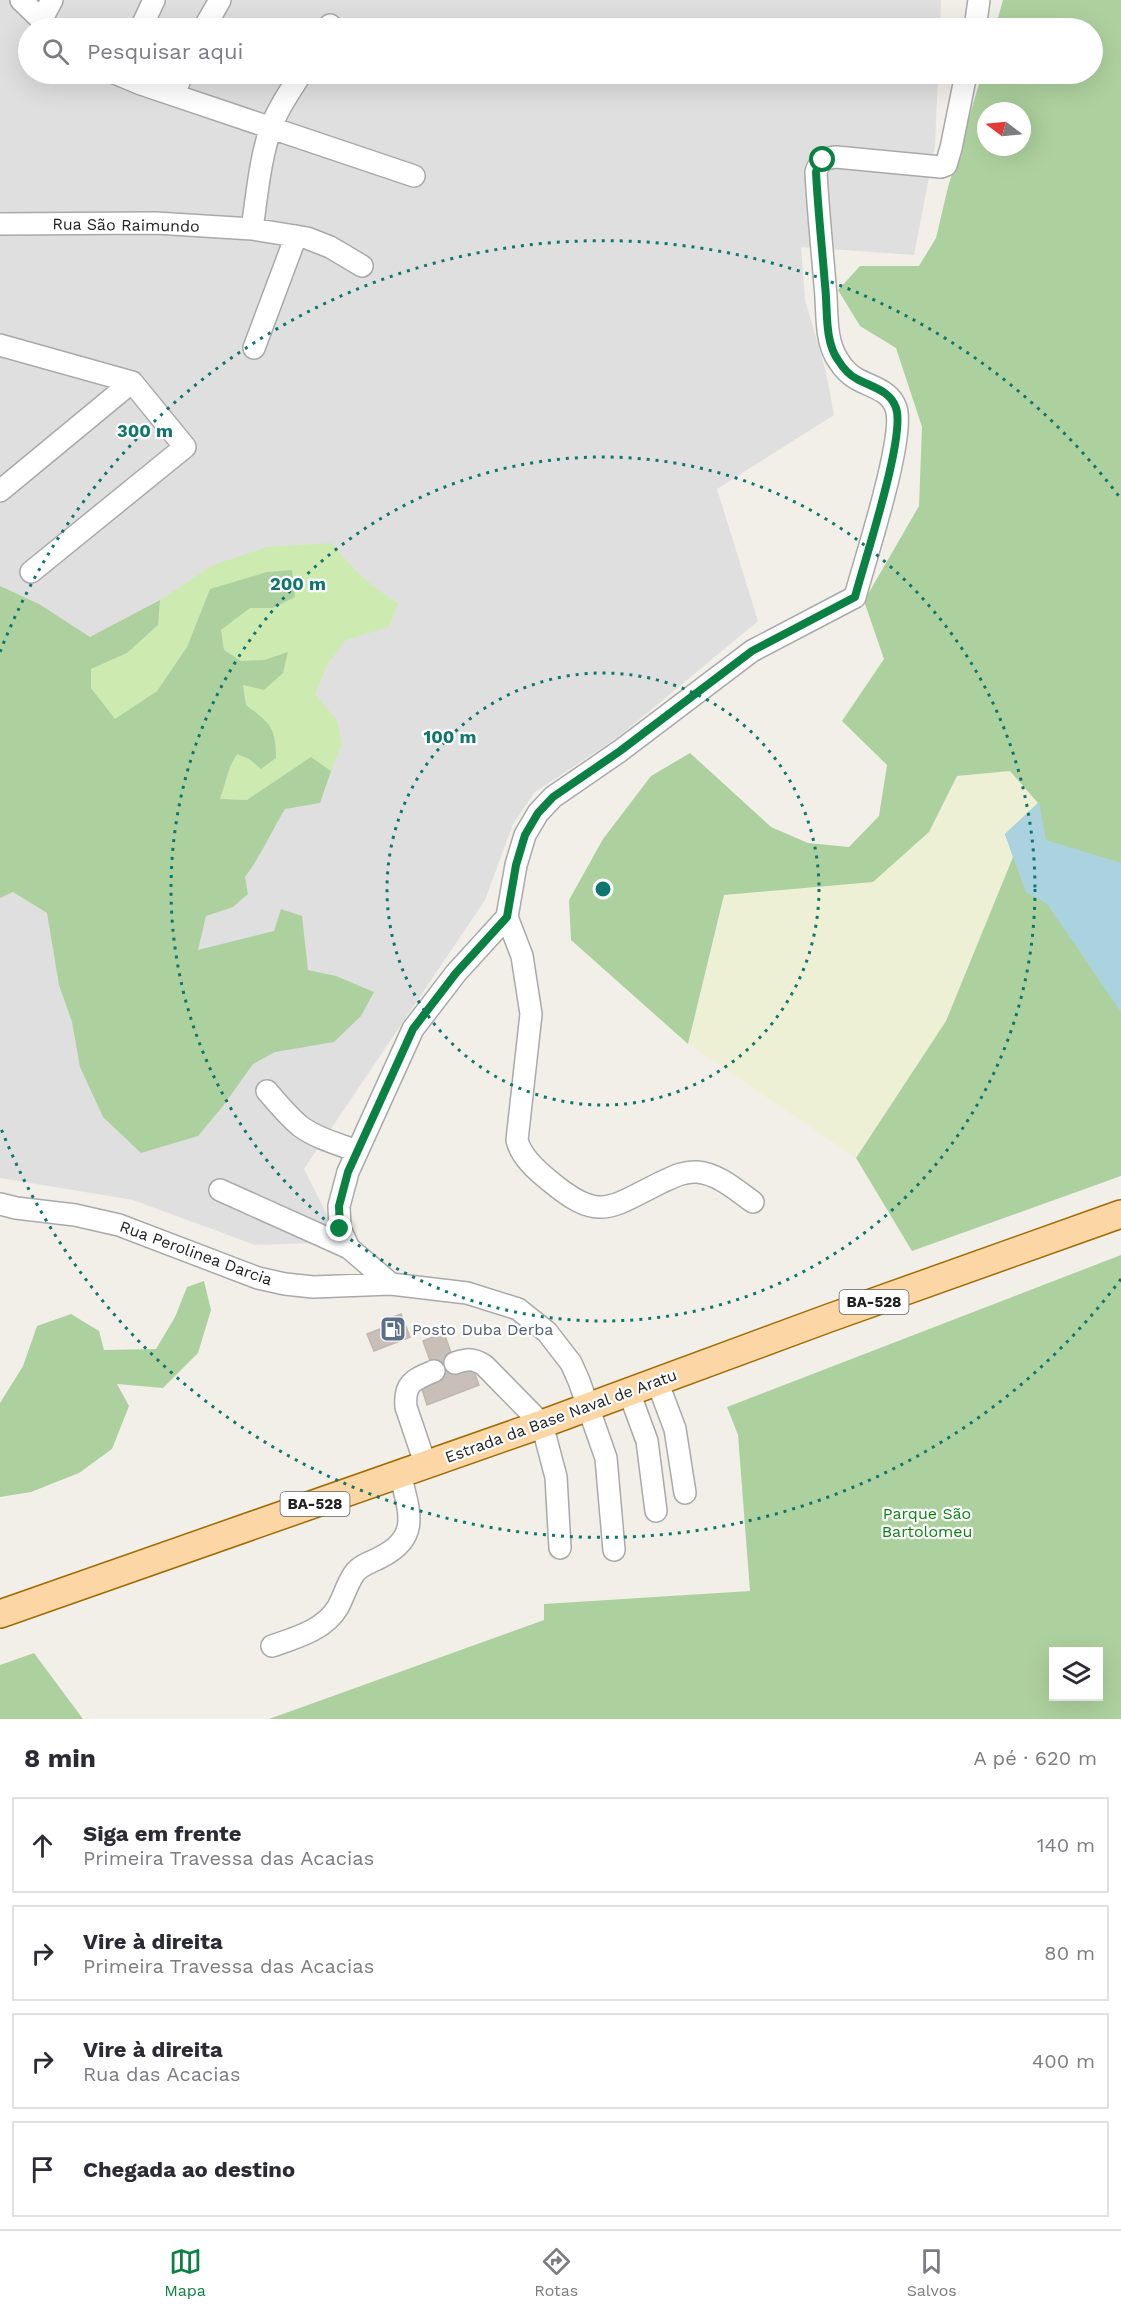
<!DOCTYPE html>
<html lang="pt">
<head>
<meta charset="utf-8">
<style>
	:root { --surface:#fff; --page:#f2f2f3; --text:#2b2b33; --muted:#7c7c81; --line:#e1e1e2; --accent:#0b8043 }
	body { margin:0; font-family:"Work Sans",sans-serif; background:var(--page); color:var(--text) }
	.controls { position:absolute; right:18px; bottom:18px; display:grid; overflow:hidden; border-radius:0px; box-shadow:0 6px 24px #0002 }
	.controls button { width:54px; height:54px; display:grid; place-items:center; padding:0; border:0; border-bottom:2px solid var(--line); background:var(--surface); color:var(--text); font:30px sans-serif }
	.compass { position:absolute; left:977px; top:102px; width:54px; height:54px; border-radius:50%; background:var(--surface); box-shadow:0 6px 24px #0002; rotate:286deg }
	.stop { position:absolute; width:18px; height:18px; margin:-14px; border:4px solid #0b8043; border-radius:50%; background:#fff }
	.stop.end { background:#0b8043; border-color:#fff; box-shadow:0 2px 6px #0008 }
	.list { margin:0; padding:0; list-style:none }
	h2 { display:flex; justify-content:space-between; align-items:center; height:78px; margin:0; padding:0 24px; font-size:26px }
	h2 small { font-size:20px; font-weight:400; color:var(--muted) }
	.list li { display:grid; grid-template-columns:39px 1fr auto; gap:18px; align-items:center; box-sizing:border-box; height:96px; margin:0 12px 12px; padding:0 12px; border:2px solid var(--line); border-radius:0px }
	.list b { display:block; font-size:22px; white-space:nowrap }
	.list p { margin:0; font-size:20px; white-space:nowrap; color:var(--muted) }
	.list em { font-size:20px; font-style:normal; color:var(--muted) }
	.icon { flex:none; width:33px; height:33px; fill:none; stroke:currentColor; stroke-width:2; stroke-linecap:round; stroke-linejoin:round }
	.map { position:relative; flex:none; width:1121px; height:1719px; overflow:hidden }
	.search { position:absolute; background:var(--surface); box-shadow:0 6px 24px #0002; left:18px; right:18px; top:18px; height:66px; display:flex; align-items:center; gap:15px; box-sizing:border-box; padding:0 21px; border-radius:33px; color:var(--muted); font-size:22px }
	.sheet { height:510px; background:var(--surface) }
	nav { display:flex; justify-content:space-around; align-items:center; box-sizing:border-box; height:84px; border-top:2px solid var(--line); background:var(--surface); font-size:16px; color:var(--muted) }
	nav a { display:grid; justify-items:center; gap:3px }
	nav .on { color:var(--accent) }
	.map>svg:first-child { display:block }
	.residential { fill:#e0dfdf }
	.farmland { fill:#eef0d5 }
	.grass { fill:#cdebb0 }
	.forest { fill:#add19e; fill-rule:evenodd }
	.water { fill:#aad3df }
	.building { fill:#c7bfb8; stroke:#c4b6ab; stroke-width:1.5 }
	.lines { fill:none; stroke-linecap:round; stroke-linejoin:round }
	.minor-casing { stroke:#a9a9a9; stroke-width:24 }
	.major-casing { stroke:#a06b00; stroke-width:30 }
	.minor { stroke:#fff; stroke-width:21 }
	.major { stroke:#fcd6a4; stroke-width:27 }
	.route { stroke:#0b8043; stroke-width:8 }
	.ring { fill:none; stroke:#0f766e; stroke-width:3; stroke-dasharray:3 6 }
	.labels { text-anchor:middle; dominant-baseline:central; stroke-width:4.5; stroke-linejoin:round; paint-order:stroke }
	.shield { fill:#fff; stroke:#646464; stroke-width:1.5 }
	.shield-label { font-size:15px; font-weight:bold; fill:#222 }
	.street-label { font-size:16px; fill:#222; stroke:#fff }
	.service-label { font-size:16px; fill:#4e5e75; stroke:#fff; text-anchor:start }
	.park-label { font-size:16px; fill:#0c8416; stroke:#fff }
	.centre { fill:#0f766e; stroke:#fff; stroke-width:3 }
	.ring-label { font-size:18px; text-anchor:middle; font-weight:bold; fill:#0f766e; stroke:#fff; stroke-width:4.5; stroke-linejoin:round; paint-order:stroke }
</style>
</head>
<body>
<div class="map">
<svg width="1121" height="1719" viewBox="0 0 1121 1719">
	<rect width="100%" height="100%" fill="#f2efe9"/>
	<path class="residential" d="M0 0H941L940 28H28V74H938L935 146 914 255 801 247 805 300 826 372 834 415 717 489 758 621 617 738 535 792 513 824 485 900 304 1169 341 1242 255 1245 133 1200 0 1178Z"/>
	<path class="farmland" d="M1010 771 1039 802 1005 834 1013 857 946 1021 856 1158 688 1044 724 895 873 882 929 832 957 776Z"/>
	<path class="grass" d="M331 543C351 566 371 588 398 603L389 627 346 640 327 665 315 694 337 720 342 744 331 771 311 758 247 800 220 799 230 767 237 754 249 759 261 769 276 758C276 728 270 723 246 705L243 684 287 653 264 660 241 661 224 650 221 630 250 608H273L210 589 187 647 157 691 115 719 91 688V669L127 653 158 625 160 600 213 565 267 547Z"/>
	<path class="forest" d="M1003 0H1121V1176L912 1251 856 1158 946 1021 1013 857 1005 834 1038 803 1010 771 957 776 929 832 873 882 724 895 688 1044 571 940 569 900 603 839 651 776 690 753 771 827 808 843 849 847 879 816 887 765 842 721 884 659 864 601 919 506 922 427 896 348 860 326 838 290 860 266H919L936 238 948 187 982 74H1092V28H995ZM986 111H1022V147H986Z
		M292 570 295 597 273 608H250L221 630 224 650 241 661 264 660 288 652 283 673 264 690 243 685 246 705C270 723 276 727 276 758L261 769 249 759 237 754 230 767 220 799 247 800 311 757 331 771 320 803 285 809C271 832 261 856 245 877L248 894 233 907 206 916 198 950 274 931 281 909 302 916 308 970 336 976 374 992 361 1016 334 1042 275 1052 253 1064 223 1106 198 1136 141 1153 103 1117 80 1067 72 1022 59 985 47 913 13 892 0 898V586L39 604 90 637 160 600 158 625 127 653 91 669V688L115 719 157 691 187 647 210 589 267 572Z
		M1121 1255V1719H269L544 1620V1604L750 1591 738 1435 727 1407ZM1054 1652H1098V1696H1054Z
		M204 1281 211 1310 198 1353 163 1388 117 1384 129 1406 112 1449 79 1473 31 1492 0 1497V1403L23 1366 37 1326 71 1314 99 1331 104 1350 156 1349 175 1317 187 1287Z
		M34 1653 83 1719H0V1665Z"/>
	<path class="water" d="M1039 802 1046 840 1121 863V1012L1047 904 1026 892 1005 834Z"/>
	<path class="building" d="M401 1314 410 1337 374 1351 367 1334 393 1324 391 1318Z
		M444 1333 458 1372 472 1366 479 1385 427 1405 421 1386 437 1380 423 1341Z"/>
	<g class="lines">
		<g class="minor-casing">
			<path id="minor" d="M21 0 50 28
				M41 21 52 0
				M141 28 154 0
				M204 28 220 0
				M328 28 330 25
				M975 28 979 0
				M117 74 141 84 414 176
				M174 95 182 74
				M0 224 156 223 252 229 307 238 330 247 362 266
				M252 229C257 195 260 159 271 127 278 108 290 91 301 74
				M0 345 132 382 185 447 31 572
				M254 348 296 236
				M0 491 132 382
				M507 917 522 956 531 1014 517 1140C521 1157 537 1171 551 1182 600 1223 611 1207 662 1182 673 1177 684 1171 697 1172 719 1174 736 1190 753 1202
				M267 1091C278 1104 288 1116 300 1126 316 1138 338 1144 357 1151
				M220 1190 349 1248
				M0 1204 16 1208 75 1215 119 1225 258 1278 285 1284 313 1287 391 1284 467 1293 518 1309 547 1332 571 1363 579 1381 606 1458 614 1550
				M391 1284 349 1248 340 1229 339 1206 348 1172 413 1029 456 973 507 917 516 865 525 835 538 813 553 797 620 751 752 651 855 597C864 563 906 436 896 408 890 390 871 387 857 379 849 375 843 368 838 360 824 340 828 309 825 285 822 247 818 210 816 172 819 161 825 158 836 157L941 167 946 165 951 148 966 74
				M455 1363C467 1359 473 1358 484 1365L542 1424 556 1477 560 1548
				M657 1381 675 1429 685 1493
				M629 1392 647 1441 656 1511
				M426 1466 406 1407C404 1383 413 1380 434 1371
				M272 1646C295 1638 325 1630 338 1607 344 1596 347 1584 354 1574 360 1565 372 1562 381 1557 421 1537 409 1511 400 1474"/>
		</g>
		<g class="major-casing">
			<path id="major" d="M0 1614 542 1424 829 1318 1121 1214"/>
		</g>
		<use href="#minor" class="minor"/>
		<use href="#major" class="major"/>
	</g>
	<g class="lines">
		<path class="route" d="M340 1229 339 1206 348 1172 413 1029 456 973 507 917 516 865 525 835 538 813 553 797 620 751 752 651 855 597C864 562 906 436 896 408 890 390 871 387 857 379 849 375 843 368 838 360 824 340 828 309 825 285 822 247 818 210 816 172L819 163 823 160"/>
	</g>
	<g class="ring">
		<circle cx="603" cy="889" r="216"/>
		<circle cx="603" cy="889" r="432"/>
		<path d="M1121 1279A648 648 0 0 1 0 1126M0 652A648 648 0 0 1 1121 499"/>
	</g>
	<defs>
		<g id="fuel-square" transform="scale(1.35)"><rect x="-9" y="-9" width="18" height="18" rx="4" fill="#5c6f8a" stroke="#fff"/><path d="M-5.5-6h7V0h2V4h1.3V-2.5L3-4.5l.8-.8L6-3V5H2.5V1h-1V6h-7ZM-4.2-4.7v3.2H.2V-4.7Z" fill="#fff"/></g>
	</defs>
	<g fill-rule="evenodd">
		<use href="#fuel-square" x="393" y="1329"/>
	</g>
	<g class="labels">
		<g class="shield">
			<rect x="839.5" y="1290" width="69" height="24" rx="4.5"/>
			<rect x="280.5" y="1492" width="69" height="24" rx="4.5"/>
		</g>
		<g class="shield-label">
			<text x="874" y="1302">BA-528</text>
			<text x="315" y="1504">BA-528</text>
		</g>
		<g class="street-label">
			<text transform="translate(126 225) rotate(1)">Rua São Raimundo</text>
			<text transform="translate(196 1253) rotate(20)">Rua Perolinea Darcia</text>
			<text transform="translate(561 1416) rotate(-20)">Estrada da Base Naval de Aratu</text>
		</g>
		<g class="service-label">
			<text x="412" y="1329">Posto Duba Derba</text>
		</g>
		<g class="park-label">
			<text x="927" y="1513">Parque São<tspan x="927" dy="18">Bartolomeu</tspan></text>
		</g>
	</g>
	<circle cx="603" cy="889" r="9" class="centre"/>
	<g class="ring-label">
		<text x="145" y="437">300 m</text>
		<text x="298" y="590">200 m</text>
		<text x="450" y="743">100 m</text>
	</g>
</svg>
<div class="controls">
<button><svg class="icon" aria-label="layers" viewBox="0 0 24 24"><path d="M12 4l9 5-9 5-9-5zM3 14l9 5 9-5"/></svg></button>
</div>
<svg class="compass" viewBox="-18 -18 36 36"><path d="M0-13l5 13h-10z" fill="#e53935"/><path d="M0 13l5-13h-10z" fill="#7c7c81"/></svg>
<div class="stop" style="left:823px;top:160px"></div>
<div class="stop end" style="left:340px;top:1229px"></div>
<div class="search"><svg class="icon" aria-label="search" viewBox="0 0 24 24"><circle cx="10" cy="10" r="6"/><path d="M15 15l6 6"/></svg>Pesquisar aqui</div>
</div>
<section class="sheet">
<h2>8 min<small>A pé · 620 m</small></h2>
<ul class="list">
<li><svg class="icon" aria-label="ahead" viewBox="0 0 24 24"><path d="M12 20V5M6 11l6-6 6 6"/></svg><div><b>Siga em frente</b><p>Primeira Travessa das Acacias</p></div><em>140 m</em></li>
<li><svg class="icon" aria-label="right" viewBox="0 0 24 24"><path d="M7 20v-9h11M14 6l5 5-5 5"/></svg><div><b>Vire à direita</b><p>Primeira Travessa das Acacias</p></div><em>80 m</em></li>
<li><svg class="icon" aria-label="right" viewBox="0 0 24 24"><path d="M7 20v-9h11M14 6l5 5-5 5"/></svg><div><b>Vire à direita</b><p>Rua das Acacias</p></div><em>400 m</em></li>
<li><svg class="icon" aria-label="arrive" viewBox="0 0 24 24"><path d="M6 21V4h12l-3 4 3 4H6"/></svg><div><b>Chegada ao destino</b></div></li>
</ul>
</section>
<nav>
<a class="on"><svg class="icon" aria-label="map" viewBox="0 0 24 24"><path d="M3 6l6-2 6 2 6-2v14l-6 2-6-2-6 2zM9 4v14M15 6v14"/></svg>Mapa</a>
<a><svg class="icon" aria-label="directions" viewBox="0 0 24 24"><path d="M12 3l9 9-9 9-9-9zM9 14v-3h6M13 9l2 2-2 2"/></svg>Rotas</a>
<a><svg class="icon" aria-label="saved" viewBox="0 0 24 24"><path d="M7 4h10v16l-5-4-5 4z"/></svg>Salvos</a>
</nav>
</body>
</html>
